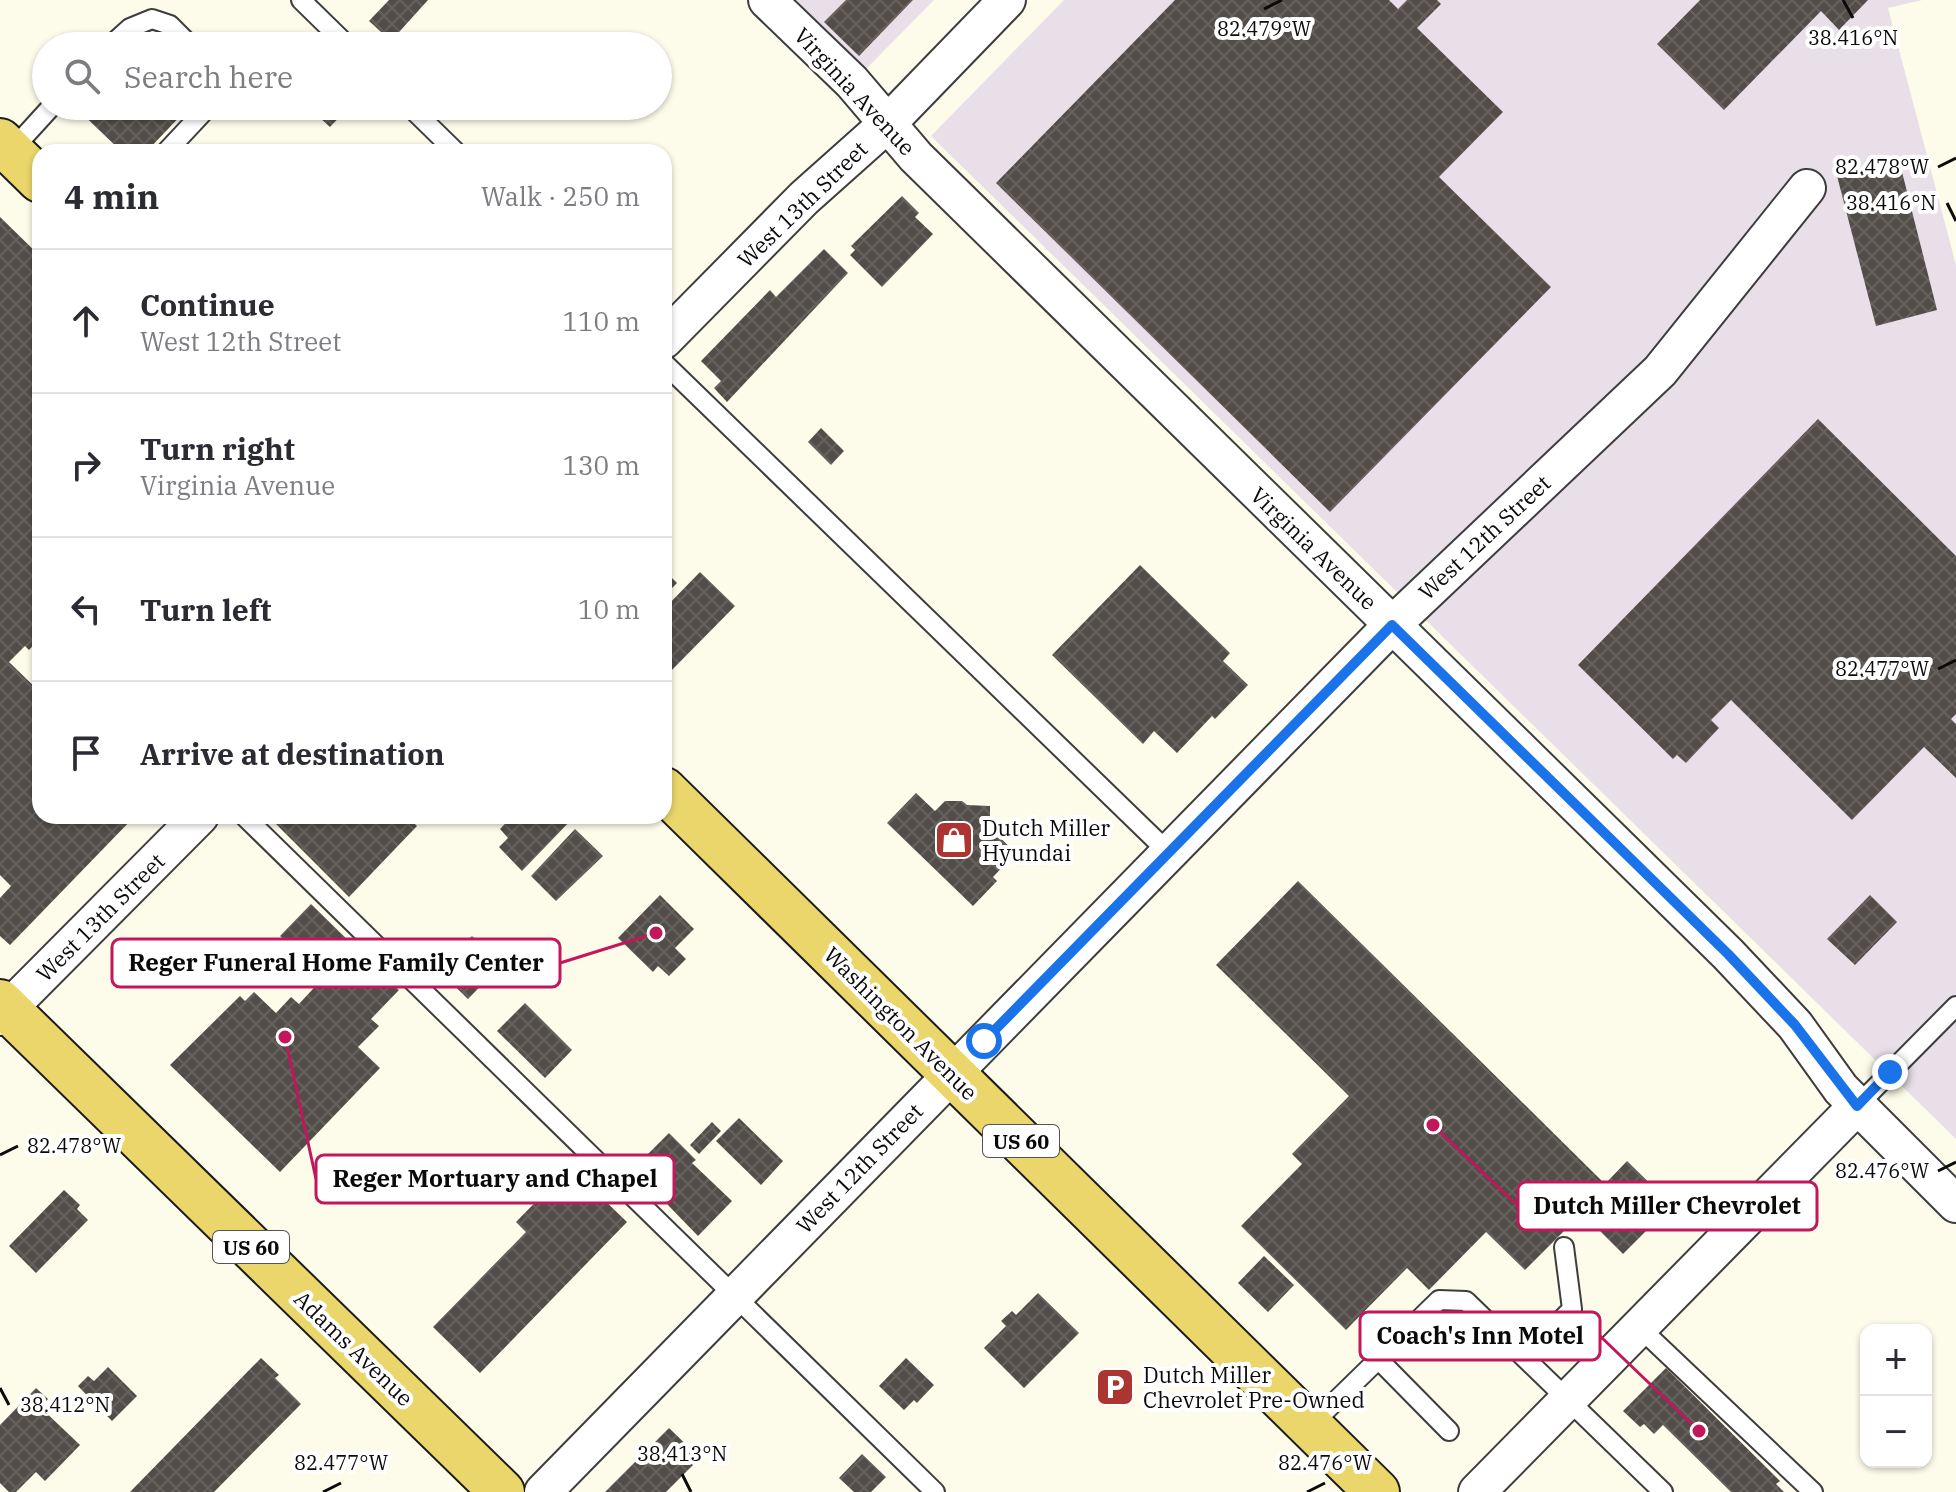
<!DOCTYPE html>
<html lang="en">
<head>
<meta charset="utf-8">
<style>
	:root { --surface:#fff; --page:#f7f7f7; --text:#2b2b33; --muted:#7c7c81; --line:#e1e1e2 }
	body { margin:0; font-family:"IBM Plex Serif",serif; background:var(--page); color:var(--text) }
	.controls { position:absolute; right:24px; bottom:24px; display:grid; overflow:hidden; border-radius:16px; box-shadow:0 2px 6px #0004 }
	.controls button { width:72px; height:72px; display:grid; place-items:center; padding:0; border:0; border-bottom:2px solid var(--line); background:var(--surface); color:var(--text); font:40px sans-serif }
	.stop { position:absolute; width:24px; height:24px; margin:-18px; border:6px solid #1a73e8; border-radius:50%; background:#fff }
	.stop.end { background:#1a73e8; border-color:#fff; box-shadow:0 2px 8px #0008 }
	.list { margin:0; padding:0; list-style:none }
	h2 { display:flex; justify-content:space-between; align-items:center; height:104px; margin:0; padding:0 32px; font-size:34px }
	h2 small { font-size:26px; font-weight:400; color:var(--muted) }
	.list li { display:grid; grid-template-columns:52px 1fr auto; gap:24px; align-items:center; box-sizing:border-box; height:144px; padding:0 32px; border-top:2px solid var(--line) }
	.list b { display:block; font-size:30px; white-space:nowrap }
	.list p { margin:0; font-size:26px; white-space:nowrap; color:var(--muted) }
	.list em { font-size:26px; font-style:normal; color:var(--muted) }
	.icon { flex:none; width:44px; height:44px; fill:none; stroke:currentColor; stroke-width:2; stroke-linecap:round; stroke-linejoin:round }
	.map { position:relative; flex:none; width:1956px; height:1492px; overflow:hidden }
	.search { position:absolute; background:var(--surface); box-shadow:0 2px 6px #0004; left:32px; top:32px; width:640px; height:88px; display:flex; align-items:center; gap:20px; box-sizing:border-box; padding:0 28px; border-radius:44px; color:var(--muted); font-size:30px }
	.panel { position:absolute; background:var(--surface); box-shadow:0 2px 6px #0004; left:32px; top:144px; width:640px; height:680px; border-radius:24px }
	.map>svg:first-child { display:block }
	.industrial { fill:#e8dfe9 }
	.building { fill:url(#building-cross-hatch) }
	.lines { fill:none; stroke-linecap:round; stroke-linejoin:round }
	.service-casing { stroke:#3d3d3d; stroke-width:22 }
	.minor-casing { stroke:#3d3d3d; stroke-width:40 }
	.primary-casing { stroke:#1b1b1b; stroke-width:48 }
	.service { stroke:#fff; stroke-width:18 }
	.minor { stroke:#fff; stroke-width:36 }
	.primary { stroke:#ebd66b; stroke-width:44 }
	.route { stroke:#1a73e8; stroke-width:10 }
	.ticks { fill:none; stroke:#0a0a0a; stroke-width:3 }
	.labels { text-anchor:middle; dominant-baseline:central; stroke-width:8; stroke-linejoin:round; paint-order:stroke }
	.shield { fill:#fff; stroke:#545454; stroke-width:2 }
	.shield-label { font-size:20px; font-weight:bold; fill:#0a0a0a }
	.street-label { font-size:22px; fill:#0a0a0a; stroke:#fff }
	.poi-label { font-size:22px; fill:#0a0a0a; stroke:#fff; text-anchor:start }
	.ticks-label { font-size:20px; text-anchor:middle; fill:#0a0a0a; stroke:#fff; stroke-width:8; stroke-linejoin:round; paint-order:stroke }
	.leader { fill:none; stroke:#c2185b; stroke-width:3 }
	.callout-dot { fill:#c2185b; stroke:#fff; stroke-width:3 }
	.callout { fill:#fff; stroke:#c2185b; stroke-width:3 }
	.callout-label { font-size:24px; text-anchor:middle; font-weight:bold; fill:#0a0a0a }
</style>
</head>
<body>
<div class="map">
<svg width="1956" height="1492" viewBox="0 0 1956 1492">
	<defs>
		<pattern id="building-cross-hatch" width="8" height="8" patternUnits="userSpaceOnUse" patternTransform="scale(2)"><rect width="8" height="8" fill="#524d48"/><path d="M0 0l8 8M0 8l8-8" fill="none" stroke="#66625e"/></pattern>
	</defs>
	<rect width="100%" height="100%" fill="#fdfbea"/>
	<path class="industrial" d="M792 0H934L864 71Z
		M1064 0H1922L1888 8 1956 265V1139L931 136Z"/>
	<path class="building" d="M389 0H428L391 41 369 21Z
		M846 0H913L859 56 824 22Z
		M1175 0H1389L1398 9 1407 0H1437L1441 4 1417 28 1503 112 1439 177 1551 287 1330 512 996 183Z
		M1700 0H1868L1839 30 1821 11 1724 110 1657 44Z
		M74 106H190L146 152H122Z
		M307 106H350L330 127Z
		M1899 160 1937 310 1876 326 1837 176Z
		M902 196 919 213 915 217 933 234 882 287 850 255 855 250 851 246Z
		M0 217 40 256V638L29 650 25 646 9 662 40 692V816H135L10 945 0 936V898L11 886 0 875Z
		M824 249 848 273 727 402 714 388 721 381 701 361 770 290 776 297Z
		M1818 419 1956 556V714L1951 719 1956 724V778L1924 747 1852 820 1731 700 1711 720 1719 728 1686 763 1677 755 1673 759 1578 665Z
		M821 428 844 451 831 465 808 442Z
		M1140 565 1230 653 1223 661 1248 685 1215 719 1212 716 1177 753 1154 731 1143 744 1052 655Z
		M664 570 677 583 664 596Z
		M700 572 735 606 664 678V609Z
		M916 793 935 811 945 801H962L967 805 990 806V828L1016 853 993 877 997 881 973 906 887 823Z
		M268 816H406L417 826 349 897Z
		M512 816H575L522 871 499 847 508 838 500 829Z
		M575 829 603 856 556 901 531 876Z
		M1298 881 1605 1184 1627 1161 1672 1205 1623 1254 1582 1213 1525 1270 1486 1232 1429 1290 1407 1268 1346 1330 1241 1226 1302 1164 1292 1154 1349 1096 1216 965Z
		M660 895 694 929 675 948 686 959 669 976 658 966 653 972 618 938Z
		M1870 895 1897 922 1855 965 1827 939Z
		M311 904 399 990 371 1019 379 1026 358 1047 380 1068 280 1172 170 1065 240 996 245 1001 254 992 276 1013 291 997 299 1004 323 978 321 975 313 984 276 948 284 940 280 936Z
		M472 936 501 965 468 999 438 970Z
		M525 1003 572 1050 545 1078 497 1031Z
		M739 1118 783 1161 761 1185 716 1141Z
		M712 1122 721 1131 699 1154 690 1145Z
		M669 1133 696 1160 692 1163 732 1201 698 1236 633 1169Z
		M570 1167 627 1222 480 1373 433 1327 526 1232 516 1222Z
		M64 1190 80 1205 77 1209 88 1220 36 1273 9 1246Z
		M1264 1256 1294 1285 1268 1312 1238 1283Z
		M1038 1293 1079 1333 1024 1388 984 1348 1006 1326 1001 1321 1012 1311 1016 1315Z
		M261 1358 279 1375 275 1378 301 1404 214 1492H130Z
		M906 1358 934 1385 917 1403 914 1400 904 1410 879 1386Z
		M108 1367 137 1396 112 1421 78 1386 88 1376 94 1381Z
		M1666 1368 1780 1481 1776 1484 1784 1492H1731L1663 1425 1654 1434 1644 1424 1640 1427 1623 1411Z
		M36 1388 48 1399 40 1407 80 1445 45 1481 36 1472 16 1492H9L0 1483V1425Z
		M669 1428 700 1458 666 1492H605Z
		M862 1454 886 1477 871 1492H854L839 1478Z"/>
	<g class="lines">
		<g class="service-casing">
			<path id="service" d="M301 0 348 46
				M110 46 130 28 152 19 170 25 191 46
				M409 106 456 152
				M11 151 52 106
				M166 152 209 106
				M664 363 1168 852
				M244 816 935 1492
				M1857 1106 1956 1006
				M1639 1327 1813 1492
				M1525 1356 1572 1309 1564 1247
				M1378 1359 1449 1431
				M1310 1426 1439 1300 1466 1301 1663 1492"/>
		</g>
		<g class="minor-casing">
			<path id="minor" d="M767 0 852 82 916 157 1728 954 1795 1025 1841 1089 1956 1204
				M664 340 804 198 887 124 1007 0
				M0 1017 200 816
				M543 1492 1392 625 1660 371 1807 188
				M1477 1492 1857 1106"/>
		</g>
		<g class="primary-casing">
			<path id="primary" d="M0 141 40 180
				M664 790 1377 1492
				M0 1002 502 1492"/>
		</g>
		<use href="#service" class="service"/>
		<use href="#minor" class="minor"/>
		<use href="#primary" class="primary"/>
	</g>
	<g class="lines">
		<path class="route" d="M984 1041 1392 625 1728 954 1795 1025 1857 1106 1890 1072"/>
	</g>
	<path class="ticks" d="M1843 0 1853 18M1264 9 1282 0M1938 167 1956 158M1947 203 1956 221M1938 669 1956 660M0 1155 18 1146M1938 1171 1956 1162M0 1388 9 1405M682 1474 691 1492M323 1492 341 1483M1307 1492 1325 1483"/>
	<defs>
		<g id="shop-square" transform="scale(2)"><rect x="-9" y="-9" width="18" height="18" rx="4" fill="#ac3431" stroke="#fff"/><path d="M-5-2.5h2.3a2.7 3.5 0 0 1 5.4 0H5L5.5 6h-11ZM-1.5-2.5h3a1.5 2.3 0 0 0-3 0Z" fill="#fff"/></g>
		<g id="parking-square" transform="scale(2)"><rect x="-9" y="-9" width="18" height="18" rx="4" fill="#ac3431" stroke="#fff"/><path d="M-3.5-5.5H1a3.5 3.5 0 0 1 0 7H-1V5.5H-3.5ZM-1-3.4V-.6H.8a1.4 1.4 0 0 0 0-2.8Z" fill="#fff"/></g>
	</defs>
	<g fill-rule="evenodd">
		<use href="#shop-square" x="954" y="840"/>
		<use href="#parking-square" x="1115" y="1387"/>
	</g>
	<g class="labels">
		<g class="shield">
			<rect x="983" y="1125" width="76" height="32" rx="6"/>
			<rect x="213" y="1231" width="76" height="32" rx="6"/>
		</g>
		<g class="shield-label">
			<text x="1021" y="1141">US 60</text>
			<text x="251" y="1247">US 60</text>
		</g>
		<g class="street-label">
			<text transform="translate(855 91) rotate(47)">Virginia Avenue</text>
			<text transform="translate(802 204) rotate(-44)">West 13th Street</text>
			<text transform="translate(1484 537) rotate(-43)">West 12th Street</text>
			<text transform="translate(1314 548) rotate(44)">Virginia Avenue</text>
			<text transform="translate(100 917) rotate(-45)">West 13th Street</text>
			<text transform="translate(901 1023) rotate(45)">Washington Avenue</text>
			<text transform="translate(859 1168) rotate(-46)">West 12th Street</text>
			<text transform="translate(354 1348) rotate(44)">Adams Avenue</text>
		</g>
		<g class="poi-label">
			<text x="982" y="827">Dutch Miller<tspan x="982" dy="25">Hyundai</tspan></text>
			<text x="1143" y="1374">Dutch Miller<tspan x="1143" dy="25">Chevrolet Pre-Owned</tspan></text>
		</g>
	</g>
	<g class="ticks-label">
		<text x="1264" y="36">82.479°W</text>
		<text x="1853" y="45">38.416°N</text>
		<text x="1882" y="174">82.478°W</text>
		<text x="1891" y="210">38.416°N</text>
		<text x="1882" y="676">82.477°W</text>
		<text x="74" y="1153">82.478°W</text>
		<text x="1882" y="1178">82.476°W</text>
		<text x="65" y="1412">38.412°N</text>
		<text x="682" y="1461">38.413°N</text>
		<text x="341" y="1470">82.477°W</text>
		<text x="1325" y="1470">82.476°W</text>
	</g>
	<path class="leader" d="M656 933L560 963M285 1037L316 1179M1433 1125L1518 1206M1699 1431L1600 1336"/>
	<g class="callout-dot">
		<circle cx="656" cy="933" r="8"/>
		<circle cx="285" cy="1037" r="8"/>
		<circle cx="1433" cy="1125" r="8"/>
		<circle cx="1699" cy="1431" r="8"/>
	</g>
	<g class="callout">
		<rect x="112" y="939" width="448" height="48" rx="8"/>
		<rect x="316" y="1155" width="358" height="48" rx="8"/>
		<rect x="1518" y="1182" width="299" height="48" rx="8"/>
		<rect x="1360" y="1312" width="240" height="48" rx="8"/>
	</g>
	<g class="callout-label">
		<text x="336" y="971">Reger Funeral Home Family Center</text>
		<text x="495" y="1187">Reger Mortuary and Chapel</text>
		<text x="1667" y="1214">Dutch Miller Chevrolet</text>
		<text x="1480" y="1344">Coach's Inn Motel</text>
	</g>
</svg>
<div class="controls">
<button>+</button>
<button>−</button>
</div>
<div class="stop" style="left:984px;top:1041px"></div>
<div class="stop end" style="left:1890px;top:1072px"></div>
<div class="search"><svg class="icon" aria-label="search" viewBox="0 0 24 24"><circle cx="10" cy="10" r="6"/><path d="M15 15l6 6"/></svg>Search here</div>
<section class="panel">
<h2>4 min<small>Walk · 250 m</small></h2>
<ul class="list">
<li><svg class="icon" aria-label="ahead" viewBox="0 0 24 24"><path d="M12 20V5M6 11l6-6 6 6"/></svg><div><b>Continue</b><p>West 12th Street</p></div><em>110 m</em></li>
<li><svg class="icon" aria-label="right" viewBox="0 0 24 24"><path d="M7 20v-9h11M14 6l5 5-5 5"/></svg><div><b>Turn right</b><p>Virginia Avenue</p></div><em>130 m</em></li>
<li><svg class="icon" aria-label="left" viewBox="0 0 24 24"><path d="M17 20v-9H6M10 6l-5 5 5 5"/></svg><div><b>Turn left</b></div><em>10 m</em></li>
<li><svg class="icon" aria-label="arrive" viewBox="0 0 24 24"><path d="M6 21V4h12l-3 4 3 4H6"/></svg><div><b>Arrive at destination</b></div></li>
</ul>
</section>
</div>
</body>
</html>
